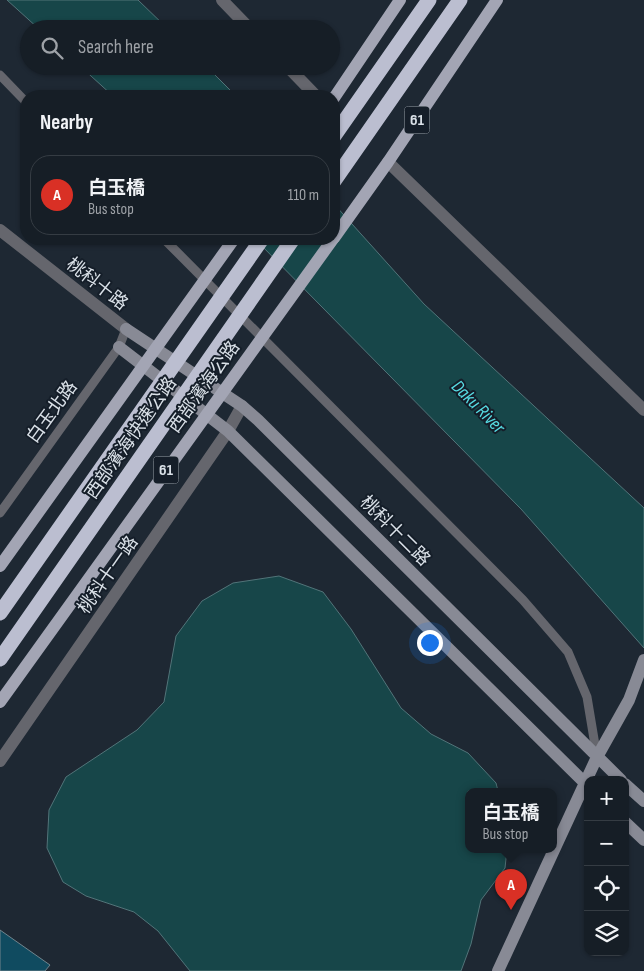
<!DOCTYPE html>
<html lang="en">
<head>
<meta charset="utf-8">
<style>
	:root { --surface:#161e26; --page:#232b32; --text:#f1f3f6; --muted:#9ea2a7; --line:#353c43; --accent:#d93025 }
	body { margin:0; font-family:"Sofia Sans Condensed","Noto Sans TC",sans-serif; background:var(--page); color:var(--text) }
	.controls { position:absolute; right:15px; bottom:15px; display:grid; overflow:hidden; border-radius:10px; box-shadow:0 1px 4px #0004 }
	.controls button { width:45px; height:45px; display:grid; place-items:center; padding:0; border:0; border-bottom:1px solid var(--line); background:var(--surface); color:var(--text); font:25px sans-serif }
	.you { position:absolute; left:429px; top:642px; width:18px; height:18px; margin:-12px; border:4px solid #fff; border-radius:50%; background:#1a73e8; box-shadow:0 0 0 8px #1a73e833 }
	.badge { display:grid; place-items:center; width:32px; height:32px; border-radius:50%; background:var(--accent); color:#fff; font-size:16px; font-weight:700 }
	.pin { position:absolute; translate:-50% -41px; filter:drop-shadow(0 1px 2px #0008) }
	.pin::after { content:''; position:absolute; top:26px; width:18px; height:15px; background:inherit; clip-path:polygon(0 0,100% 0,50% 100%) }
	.popup { position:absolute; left:465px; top:788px; width:92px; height:65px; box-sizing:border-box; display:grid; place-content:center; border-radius:10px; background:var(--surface); filter:drop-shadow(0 1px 4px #0005); font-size:16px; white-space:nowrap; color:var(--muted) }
	.popup b { font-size:19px; color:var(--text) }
	.popup::after { content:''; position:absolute; left:50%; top:100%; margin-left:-10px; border:10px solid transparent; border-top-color:var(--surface) }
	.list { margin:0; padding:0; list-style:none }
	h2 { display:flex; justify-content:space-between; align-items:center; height:65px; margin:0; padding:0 20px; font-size:21px }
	h2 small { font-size:16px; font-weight:400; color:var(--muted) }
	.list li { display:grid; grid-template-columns:32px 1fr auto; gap:15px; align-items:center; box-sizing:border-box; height:80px; margin:0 10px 10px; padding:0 10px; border:1px solid var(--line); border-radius:20px }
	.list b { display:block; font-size:19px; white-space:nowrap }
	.list p { margin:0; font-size:16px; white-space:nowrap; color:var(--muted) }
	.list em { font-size:16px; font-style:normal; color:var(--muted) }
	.icon { flex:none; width:28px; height:28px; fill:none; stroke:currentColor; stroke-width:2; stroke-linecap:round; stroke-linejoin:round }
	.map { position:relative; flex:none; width:644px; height:971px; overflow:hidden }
	.search { position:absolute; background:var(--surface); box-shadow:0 1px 4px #0004; left:20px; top:20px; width:320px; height:55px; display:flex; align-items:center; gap:12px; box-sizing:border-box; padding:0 18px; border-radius:28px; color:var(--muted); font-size:19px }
	.panel { position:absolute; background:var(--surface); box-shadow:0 1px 4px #0004; left:20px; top:90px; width:320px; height:155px; border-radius:20px }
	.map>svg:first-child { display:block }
	.water { fill:#174649; stroke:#527479 }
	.building { fill:#104b60; stroke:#71848c }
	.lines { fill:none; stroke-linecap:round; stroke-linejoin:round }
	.lane { stroke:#65666d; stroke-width:9 }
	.street { stroke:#65666d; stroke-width:12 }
	.secondary { stroke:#888a95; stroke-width:12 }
	.primary { stroke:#a3a5b4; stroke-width:12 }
	.highway { stroke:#bbbed0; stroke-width:15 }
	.primary-bridge { stroke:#a3a5b4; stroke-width:12 }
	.highway-bridge { stroke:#bbbed0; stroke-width:15 }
	.labels { text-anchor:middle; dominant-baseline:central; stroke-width:4; stroke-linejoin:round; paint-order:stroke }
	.shield { fill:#151e29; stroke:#9fa6af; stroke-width:1 }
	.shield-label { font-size:16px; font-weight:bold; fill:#dae1e8 }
	.street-label { font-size:18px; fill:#dae1e8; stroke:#151e29 }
	.water-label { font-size:19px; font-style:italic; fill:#56dae1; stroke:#151e29 }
</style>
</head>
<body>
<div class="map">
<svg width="644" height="971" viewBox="0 0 644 971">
	<rect width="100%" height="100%" fill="#1e2833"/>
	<path class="water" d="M7 0H138L168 29H39Z
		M80 66H206L236 96H113Z
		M334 204 424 304 644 508V648L521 509 255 239H334Z
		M279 576 323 592 351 629 401 708 431 734 468 753 496 783 498 791H468V849H507L505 868 481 900 471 944 461 971H190L158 931 134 912 86 896 63 882 47 848 49 810 66 777 137 730 164 702 176 636 202 601 233 583Z"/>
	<path class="building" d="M0 930 50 965 45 971H0Z"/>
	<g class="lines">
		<path class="lane" d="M0 75 26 102
			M164 239 523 600 568 652 587 697 597 757
			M0 513 119 347 126 329"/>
		<path class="street" d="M222 0 250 29
			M287 66 316 96
			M388 162 644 410
			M0 230 126 329
			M0 761 228 431 242 406"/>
		<path class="secondary" d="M126 329 242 406 258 420 621 780
			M119 347 228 431 588 786
			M625 784 644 801
			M625 822 644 840
			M498 971 597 757 629 700 644 660"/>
		<path class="primary" d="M334 98 400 0
			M334 238 388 162 497 0"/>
		<path class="highway" d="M334 136 429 0
			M334 181 460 0"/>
		<path class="primary-bridge" d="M0 566 234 239
			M0 702 333 239"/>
		<path class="highway-bridge" d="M0 613 262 239
			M0 659 293 239"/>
	</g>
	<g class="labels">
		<g class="shield">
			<rect x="404.5" y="106.5" width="25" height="27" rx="4"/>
			<rect x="153.5" y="456.5" width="25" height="27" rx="4"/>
		</g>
		<g class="shield-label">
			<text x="417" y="120">61</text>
			<text x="166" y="470">61</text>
		</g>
		<g class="street-label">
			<text transform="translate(97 284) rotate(38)">桃科十路</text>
			<text transform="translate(204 387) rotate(-54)">西部濱海公路</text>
			<text transform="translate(52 412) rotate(-54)">白玉北路</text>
			<text transform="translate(131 438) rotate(-55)">西部濱海快速公路</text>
			<text transform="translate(395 531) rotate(45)">桃科十二路</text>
			<text transform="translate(108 575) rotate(-55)">桃科十一路</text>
		</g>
		<g class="water-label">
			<text transform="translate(478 407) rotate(45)">Daku River</text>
		</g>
	</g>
</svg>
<div class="controls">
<button>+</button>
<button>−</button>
<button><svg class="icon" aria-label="locate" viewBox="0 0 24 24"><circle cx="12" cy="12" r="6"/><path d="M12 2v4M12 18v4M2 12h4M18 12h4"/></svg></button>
<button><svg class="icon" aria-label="layers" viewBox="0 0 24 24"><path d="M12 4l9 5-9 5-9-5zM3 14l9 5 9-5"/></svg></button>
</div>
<div class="you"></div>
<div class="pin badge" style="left:511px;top:910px">A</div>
<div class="popup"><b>白玉橋</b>Bus stop</div>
<div class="search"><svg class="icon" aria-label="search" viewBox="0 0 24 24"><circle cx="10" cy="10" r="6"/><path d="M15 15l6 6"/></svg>Search here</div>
<section class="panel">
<h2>Nearby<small></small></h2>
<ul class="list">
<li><span class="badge">A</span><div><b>白玉橋</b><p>Bus stop</p></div><em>110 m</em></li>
</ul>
</section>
</div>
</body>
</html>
